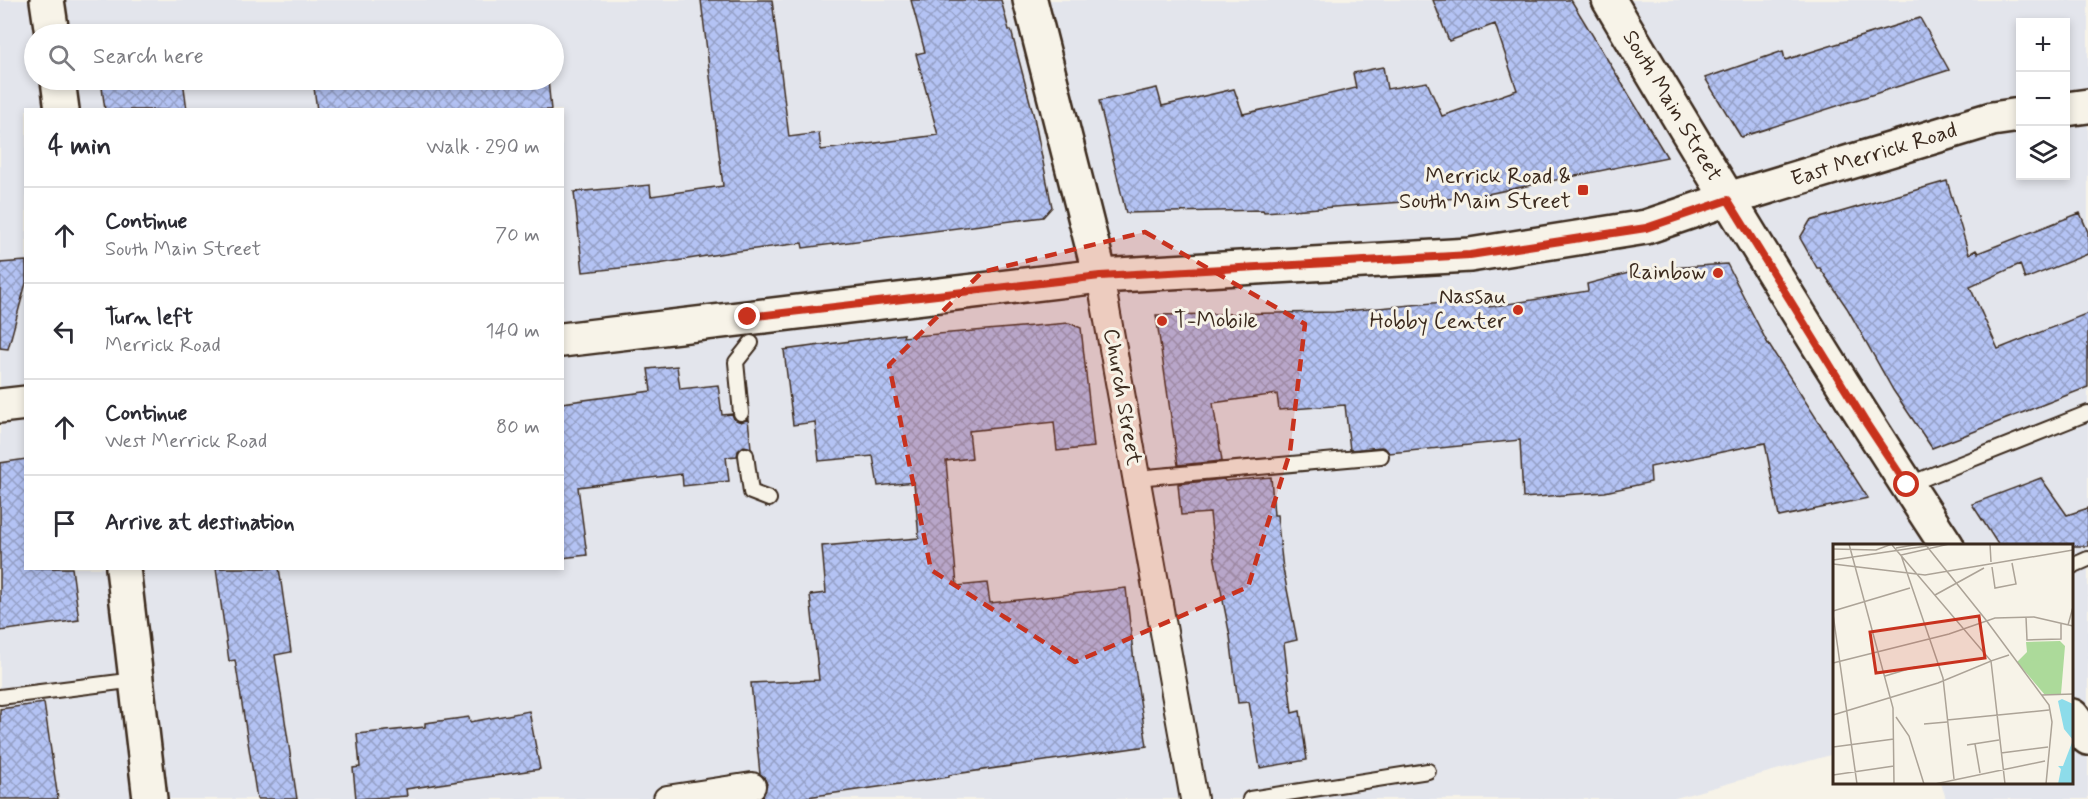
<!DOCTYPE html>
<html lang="en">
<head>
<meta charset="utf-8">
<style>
	:root { --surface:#fff; --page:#f2f2f3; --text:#2b2b33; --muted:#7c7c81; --line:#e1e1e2 }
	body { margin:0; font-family:Mynerve,sans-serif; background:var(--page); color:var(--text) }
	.controls { position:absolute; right:18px; top:18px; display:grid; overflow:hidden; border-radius:0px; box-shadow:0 3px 9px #0003 }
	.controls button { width:54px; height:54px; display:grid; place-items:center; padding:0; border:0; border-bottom:2px solid var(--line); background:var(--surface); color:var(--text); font:30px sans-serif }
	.stop { position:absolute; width:18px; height:18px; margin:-14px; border:4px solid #c8321e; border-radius:50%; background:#fff }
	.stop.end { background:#c8321e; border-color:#fff; box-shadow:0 2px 6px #0008 }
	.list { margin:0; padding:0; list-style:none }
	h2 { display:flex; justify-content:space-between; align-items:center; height:78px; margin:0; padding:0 24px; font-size:26px }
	h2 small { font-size:20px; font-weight:400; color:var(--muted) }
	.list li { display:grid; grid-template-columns:39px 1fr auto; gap:18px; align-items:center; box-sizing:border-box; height:96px; padding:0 24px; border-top:2px solid var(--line) }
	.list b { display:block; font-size:22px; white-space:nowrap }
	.list p { margin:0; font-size:20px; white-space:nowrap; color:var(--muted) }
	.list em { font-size:20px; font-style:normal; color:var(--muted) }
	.icon { flex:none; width:33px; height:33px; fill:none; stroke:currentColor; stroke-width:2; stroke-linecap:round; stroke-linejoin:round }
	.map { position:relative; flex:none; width:2088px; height:799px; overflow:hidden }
	.search { position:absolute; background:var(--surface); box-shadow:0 3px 9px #0003; left:24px; top:24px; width:540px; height:66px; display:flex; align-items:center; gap:15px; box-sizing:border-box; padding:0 21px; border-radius:33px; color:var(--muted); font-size:22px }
	.panel { position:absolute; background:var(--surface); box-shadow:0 3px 9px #0003; left:24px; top:108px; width:540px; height:462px; border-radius:0px }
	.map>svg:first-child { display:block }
	.built { fill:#e3e5ec; fill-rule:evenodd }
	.building { fill:url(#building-cross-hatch); stroke:#3b2a1e; stroke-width:1.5 }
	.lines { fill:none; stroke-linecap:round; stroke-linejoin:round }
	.service-casing { stroke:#3b2a1e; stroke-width:18 }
	.minor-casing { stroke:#3b2a1e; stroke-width:30 }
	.tertiary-casing { stroke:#3b2a1e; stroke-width:38 }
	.secondary-casing { stroke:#3b2a1e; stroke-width:38 }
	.primary-casing { stroke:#3b2a1e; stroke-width:38 }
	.service { stroke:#f7f3e8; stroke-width:14 }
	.minor { stroke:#f7f3e8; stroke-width:26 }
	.tertiary { stroke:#f7f3e8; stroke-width:33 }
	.secondary { stroke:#f7f3e8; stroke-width:33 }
	.primary { stroke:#f7f3e8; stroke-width:33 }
	.route { stroke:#c8321e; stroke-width:8 }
	.marked { fill:#c8321e; fill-opacity:0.2; stroke:#c8321e; stroke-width:4.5; stroke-dasharray:12 8; stroke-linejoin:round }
	.poi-dot { fill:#c8321e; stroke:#f7f3e8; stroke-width:2 }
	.labels { text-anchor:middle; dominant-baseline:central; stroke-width:6; stroke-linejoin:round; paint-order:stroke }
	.street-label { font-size:22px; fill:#3b2a1e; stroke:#f7f3e8 }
	.poi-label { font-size:22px; fill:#3b2a1e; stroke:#f7f3e8; text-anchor:end }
	.inset-road { fill:none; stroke:#aca397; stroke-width:1.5 }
	.view { fill:#c8321e; fill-opacity:0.15; stroke:#c8321e; stroke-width:3 }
	.inset-edge { fill:none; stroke:#3b2a1e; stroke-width:3 }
</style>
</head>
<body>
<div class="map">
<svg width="2088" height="799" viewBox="0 0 2088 799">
	<defs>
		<pattern id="building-cross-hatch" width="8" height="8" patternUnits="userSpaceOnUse" patternTransform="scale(1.5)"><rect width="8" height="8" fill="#b4c3f4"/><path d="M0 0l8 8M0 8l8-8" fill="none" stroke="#949fc5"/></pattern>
	</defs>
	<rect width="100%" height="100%" fill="#f7f3e8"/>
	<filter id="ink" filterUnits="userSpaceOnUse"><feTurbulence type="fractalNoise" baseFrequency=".0167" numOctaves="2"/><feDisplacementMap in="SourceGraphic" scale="12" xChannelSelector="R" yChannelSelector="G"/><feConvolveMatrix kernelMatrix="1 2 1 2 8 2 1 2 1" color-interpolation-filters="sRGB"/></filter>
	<g filter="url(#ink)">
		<path class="built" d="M0 0H2088V799H1946L1941 783 2072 782V546H1834V754L1672 799H0ZM2020 22H2066V176H2020ZM34 34H554V80H34ZM26 110H562V568H26Z"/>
		<path class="building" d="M701 0H772L789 137 819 133 821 150 938 135 916 54 925 52 911 0H1001L1009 30H1011L1034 117 1052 207 1043 217 803 248 802 243 731 252 658 264 583 272 574 192 650 185 651 196 723 186Z
			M1433 0H1571L1667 157 1473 197 1264 212 1263 210 1126 213 1099 101 1157 88 1162 106 1234 89 1243 114 1356 88 1353 73 1383 67 1387 89 1427 82 1442 116 1517 90 1495 24 1449 41Z
			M1920 18 1949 70 1741 137 1705 78 1783 51 1785 60Z
			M101 80H183L187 110H105Z
			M313 80H548L551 110H317Z
			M1947 181 1969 254 1976 250 1978 253 2080 213 2088 232V254L2025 279 2020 264 1970 287 1998 349 2088 313V387L1932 448 1893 390 1847 308 1820 268H1817L1800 238 1810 221Z
			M26 261V283L8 349 0 348V263Z
			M1727 264 1767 342 1868 498 1779 517 1765 443 1650 467 1651 482 1605 492 1523 498 1520 440 1389 453 1385 448 1381 447 1350 450 1345 405 1279 410 1277 394 1213 403 1222 461 1178 465 1156 315 1335 312 1488 298 1489 307 1588 291 1587 284 1640 270Z
			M1069 323 1081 328 1094 447 1057 451 1054 422 969 431 972 458 946 461 957 586 987 583 990 603 1126 588 1134 662 1147 746 949 775V777L793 799H762L767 784 764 777 760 774 751 683 819 680 810 595 826 593 822 546 919 538 914 482 878 486 873 456 819 461 815 422 793 425 784 350 904 334 903 337Z
			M677 366 680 389 718 385 722 415 732 414 734 419 741 422 748 419 751 448 744 446 738 451 737 456 726 457 729 481 683 486 682 474 578 487 587 555 562 558V403L651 391 648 369Z
			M26 459V568H72L79 620 0 631V463Z
			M1271 477 1274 515H1277L1283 569 1297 640 1284 643 1292 713 1300 711 1307 760 1260 768 1249 702 1238 703 1230 636 1215 560 1210 513 1181 515 1178 484 1224 479 1225 481Z
			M2041 478 2067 515 2088 508V546H1999L1972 504Z
			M216 568H279L291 652 275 655 297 799H257L235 660 229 661Z
			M44 703 58 799H0V709Z
			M529 711 540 769 406 789 407 796 356 799 353 768 360 767 357 734 425 727V723L469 717 470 722Z"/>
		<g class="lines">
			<g class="service-casing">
				<path id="service" d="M741 413 736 362 751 343
					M746 455 751 492 769 499
					M1136 478 1381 456
					M1907 485 2088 413
					M2072 566 2088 559
					M0 697 136 680
					M1250 799 1428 771"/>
			</g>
			<g class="minor-casing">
				<path id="minor" d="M1100 276 1194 799
					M667 799 752 786"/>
			</g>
			<g class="tertiary-casing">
				<path id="tertiary" d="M47 0 52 34
					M1030 0 1100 276
					M58 80 62 110
					M123 568 150 799"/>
			</g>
			<g class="secondary-casing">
				<path id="secondary" d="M1609 0C1718 184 1829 367 1947 546
					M2072 716 2088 738"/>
			</g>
			<g class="primary-casing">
				<path id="primary" d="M2066 109 2088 106
					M562 340 1100 276 1470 255 1646 227 1728 199 1992 119 2020 115
					M0 406 26 403"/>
			</g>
			<use href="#service" class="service"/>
			<use href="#minor" class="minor"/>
			<use href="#tertiary" class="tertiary"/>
			<use href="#secondary" class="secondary"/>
			<use href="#primary" class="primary"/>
		</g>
	</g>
	<g class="lines" filter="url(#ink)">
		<path class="route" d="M748 317 1100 276 1470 255 1646 228 1728 200 1866 423 1907 485"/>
	</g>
	<path class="marked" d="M1145 232 1305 324 1290 452 1248 587 1075 662 931 570 889 365 982 272Z"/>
	<g class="poi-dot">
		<rect x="1577" y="184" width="12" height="12" rx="3"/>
		<circle cx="1718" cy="273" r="6"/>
		<circle cx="1518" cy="310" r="6"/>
		<circle cx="1162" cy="321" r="6"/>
	</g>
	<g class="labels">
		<g class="street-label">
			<text transform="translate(1672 106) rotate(59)">South Main Street</text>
			<text transform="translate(1874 155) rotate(-17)">East Merrick Road</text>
			<text transform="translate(1122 397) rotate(80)">Church Street</text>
		</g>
		<g class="poi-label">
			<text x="1571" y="177">Merrick Road &amp;<tspan x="1571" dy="25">South Main Street</tspan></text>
			<text x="1706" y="273">Rainbow</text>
			<text x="1506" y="297">Nassau<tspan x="1506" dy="25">Hobby Center</tspan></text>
			<text x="1174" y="321" text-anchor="start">T-Mobile</text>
		</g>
	</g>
	<g transform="translate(1833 544)">
		<rect width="240" height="240" fill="#f7f3e8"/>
		<path d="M227 97 232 102 228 150 212 151 184 118 194 108 193 98Z" fill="#acda9a"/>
		<path d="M216 100V107L210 108V117L200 116 193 121 190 117 199 108 200 101Z" fill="#acda9a"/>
		<path d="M229 155 240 160V240H225L228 225 225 222H230L240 196 231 185 225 157Z" fill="#8ddcea"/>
		<path class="inset-road" d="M16 0 60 164 61 240M92 0 153 76M116 0 68 11 110 134 121 235M157 0 158 18M59 1 158 117 176 111M63 4 86 0M0 5 43 6 59 0M0 16 107 0M0 20 92 31 240 6M159 23 162 44 183 40 179 19M102 51 151 24M0 67 77 44M0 70 24 240M193 73 194 96 228 95V79M153 76 216 161 219 178 213 240M235 81 240 63M0 119 116 90 162 74 201 73 240 82M52 132 82 123M209 151 240 150M0 171 105 139 158 117 172 240M63 173 76 192 91 240M114 176 216 166M91 180 114 178M142 200 147 229M134 201 166 196M0 203 61 195M168 209 215 203M0 231 61 222M102 240 212 217"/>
		<path class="view" d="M146 72 152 114 43 129 37 88Z"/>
		<rect width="240" height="240" class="inset-edge"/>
	</g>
</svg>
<div class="controls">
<button>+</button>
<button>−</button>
<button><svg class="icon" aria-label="layers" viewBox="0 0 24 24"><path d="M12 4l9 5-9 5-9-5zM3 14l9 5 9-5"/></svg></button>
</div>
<div class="stop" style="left:1907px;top:485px"></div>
<div class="stop end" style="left:748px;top:317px"></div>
<div class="search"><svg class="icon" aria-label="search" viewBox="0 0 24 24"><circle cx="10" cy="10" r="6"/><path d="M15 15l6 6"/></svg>Search here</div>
<section class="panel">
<h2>4 min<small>Walk · 290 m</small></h2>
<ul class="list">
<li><svg class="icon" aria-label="ahead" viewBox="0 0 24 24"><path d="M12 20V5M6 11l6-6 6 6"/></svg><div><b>Continue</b><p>South Main Street</p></div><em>70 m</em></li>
<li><svg class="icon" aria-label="left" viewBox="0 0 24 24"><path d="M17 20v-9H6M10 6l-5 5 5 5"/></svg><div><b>Turn left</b><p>Merrick Road</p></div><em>140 m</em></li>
<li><svg class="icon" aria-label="ahead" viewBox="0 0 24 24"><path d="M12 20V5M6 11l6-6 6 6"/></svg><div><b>Continue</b><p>West Merrick Road</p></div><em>80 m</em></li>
<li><svg class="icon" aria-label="arrive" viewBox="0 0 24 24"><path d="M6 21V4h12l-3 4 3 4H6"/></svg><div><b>Arrive at destination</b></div></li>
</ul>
</section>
</div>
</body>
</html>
